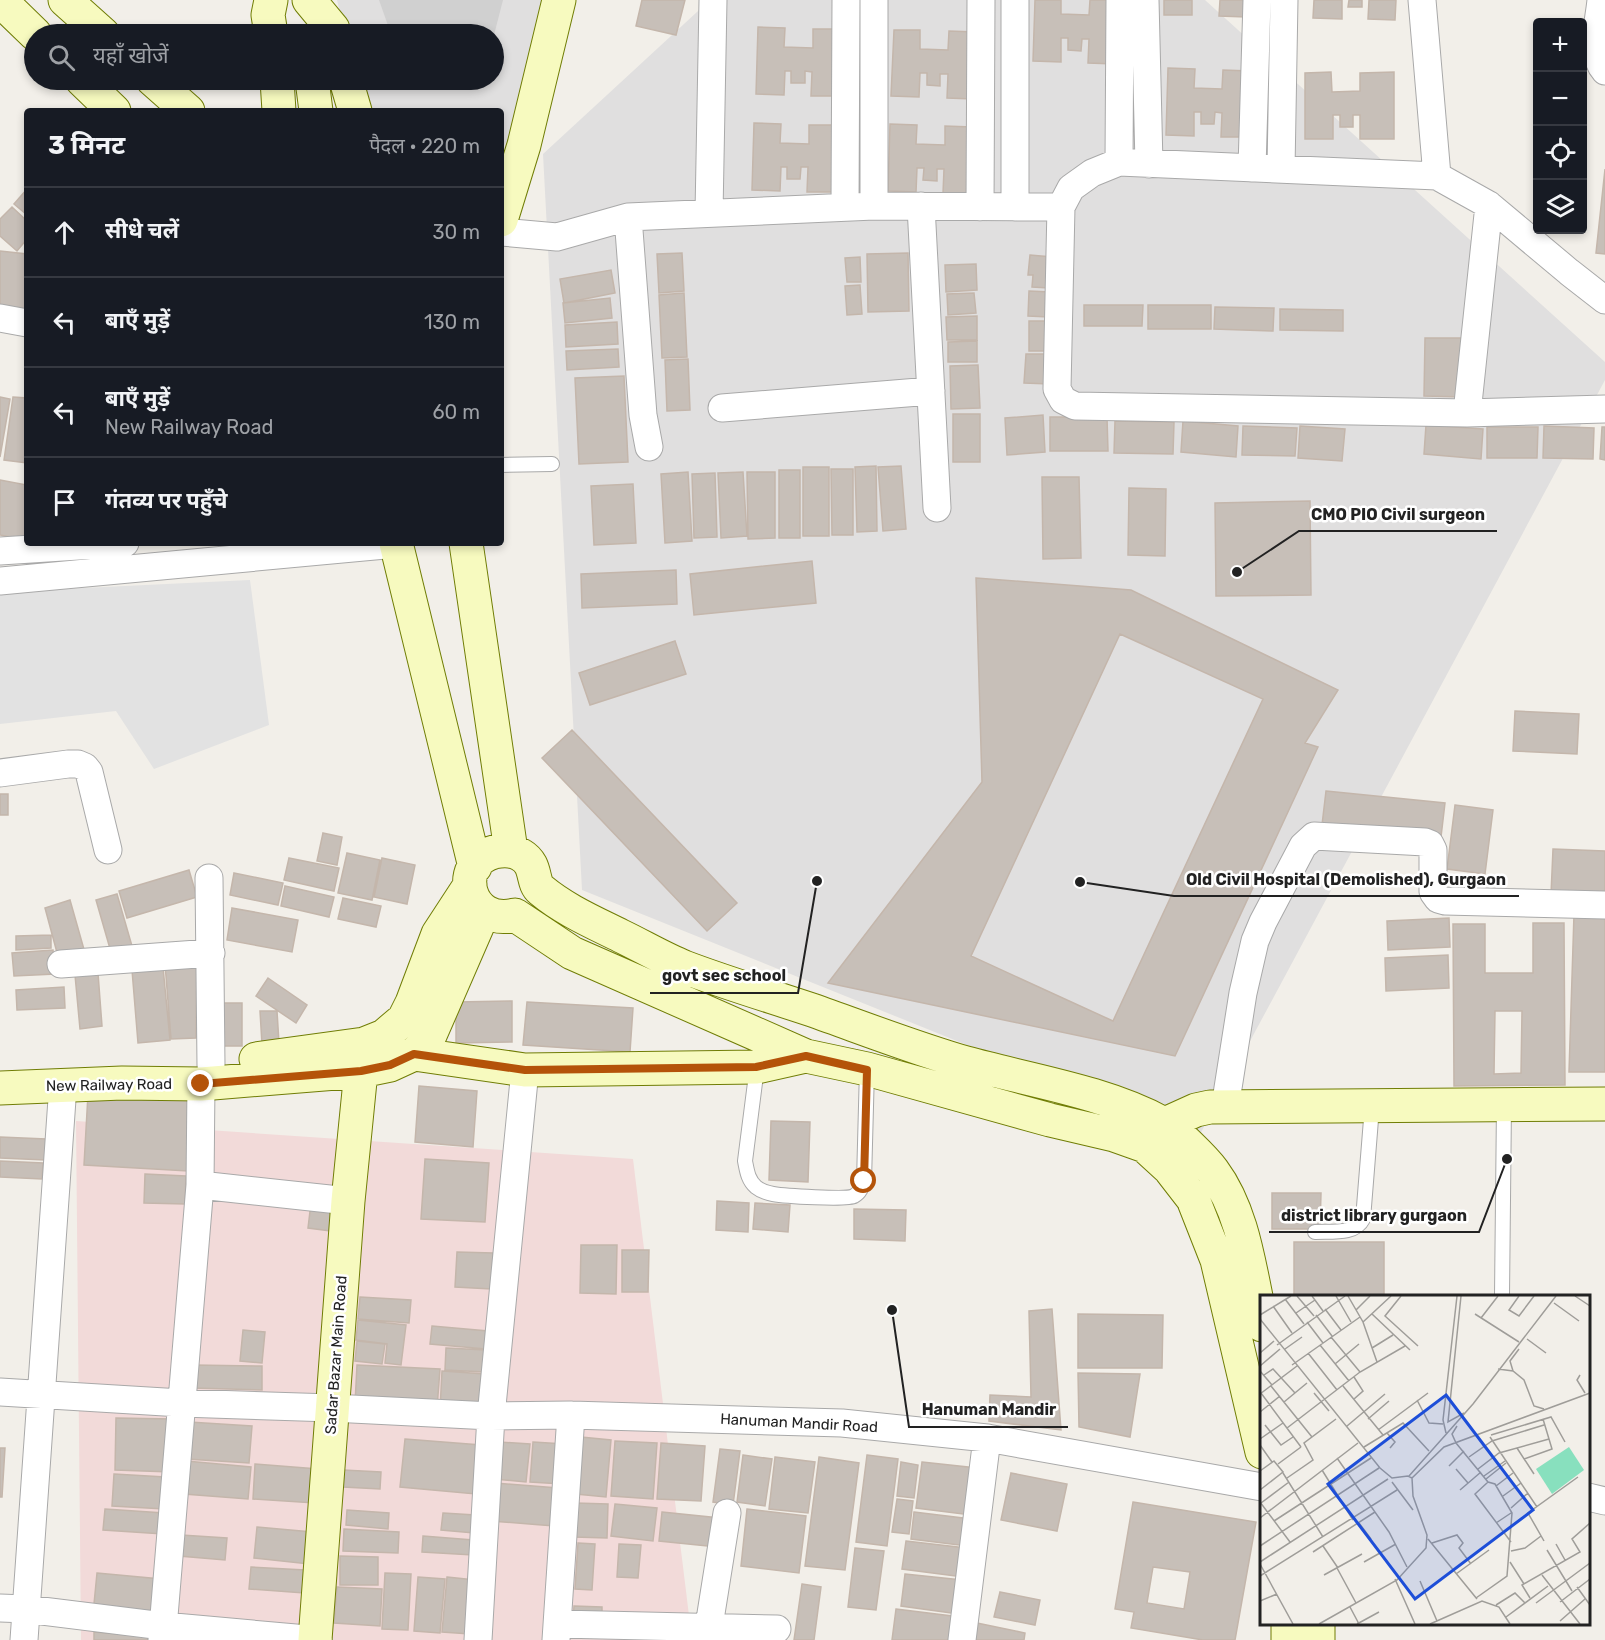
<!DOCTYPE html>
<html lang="hi">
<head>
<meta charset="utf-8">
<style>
	:root { --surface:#171b24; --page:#242831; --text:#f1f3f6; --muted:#9ea1a6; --line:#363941 }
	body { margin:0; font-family:Rubik,"Noto Sans Devanagari",sans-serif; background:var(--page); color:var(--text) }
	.controls { position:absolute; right:18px; top:18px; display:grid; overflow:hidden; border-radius:6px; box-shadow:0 3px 9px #0003 }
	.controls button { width:54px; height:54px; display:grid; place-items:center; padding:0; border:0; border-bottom:2px solid var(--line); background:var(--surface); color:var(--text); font:30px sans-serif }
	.stop { position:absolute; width:18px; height:18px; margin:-14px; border:4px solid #b45309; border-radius:50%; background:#fff }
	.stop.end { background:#b45309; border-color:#fff; box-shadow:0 2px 6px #0008 }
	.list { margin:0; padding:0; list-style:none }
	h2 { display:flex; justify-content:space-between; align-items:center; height:78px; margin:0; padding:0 24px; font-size:26px }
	h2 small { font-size:20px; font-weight:400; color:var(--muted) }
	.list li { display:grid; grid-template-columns:39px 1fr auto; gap:18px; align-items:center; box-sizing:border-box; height:90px; padding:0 24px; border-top:2px solid var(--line) }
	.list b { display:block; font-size:22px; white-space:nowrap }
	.list p { margin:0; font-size:20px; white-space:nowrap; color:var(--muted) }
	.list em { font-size:20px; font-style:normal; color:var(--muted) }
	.icon { flex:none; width:33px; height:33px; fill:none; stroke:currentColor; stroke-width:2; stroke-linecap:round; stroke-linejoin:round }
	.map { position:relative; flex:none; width:1605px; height:1640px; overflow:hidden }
	.search { position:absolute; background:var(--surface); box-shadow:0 3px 9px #0003; left:24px; top:24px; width:480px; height:66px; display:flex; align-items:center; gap:15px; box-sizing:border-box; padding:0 21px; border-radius:33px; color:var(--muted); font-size:22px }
	.panel { position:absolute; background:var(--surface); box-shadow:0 3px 9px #0003; left:24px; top:108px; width:480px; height:438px; border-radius:6px }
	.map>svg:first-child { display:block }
	.residential { fill:#e0dfdf }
	.commercial { fill:#f2dad9 }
	.religious { fill:#d0d0d0 }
	.parking { fill:#e2e2e2 }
	.building { fill:#c7bfb8; stroke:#c4b6ab; stroke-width:1.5; fill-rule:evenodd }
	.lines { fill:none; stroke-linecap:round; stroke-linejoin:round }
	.lane-casing { stroke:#a9a9a9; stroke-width:16 }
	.street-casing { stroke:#a9a9a9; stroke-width:29 }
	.secondary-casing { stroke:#707d05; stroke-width:35 }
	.lane { stroke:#fff; stroke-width:14 }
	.street { stroke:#fff; stroke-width:27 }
	.secondary { stroke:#f7fabf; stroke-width:33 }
	.route { stroke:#b45309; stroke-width:8 }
	.labels { text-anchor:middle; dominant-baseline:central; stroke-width:5; stroke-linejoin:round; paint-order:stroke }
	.street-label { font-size:15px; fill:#222; stroke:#fff }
	.inset-road { fill:none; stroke:#9f9d99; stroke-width:1.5 }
	.view { fill:#1d4ed8; fill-opacity:0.15; stroke:#1d4ed8; stroke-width:3 }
	.inset-edge { fill:none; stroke:#222; stroke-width:3 }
	.leader { fill:none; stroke:#222; stroke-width:2 }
	.callout-dot { fill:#222; stroke:#fff; stroke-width:2 }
	.callout-label { font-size:16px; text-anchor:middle; font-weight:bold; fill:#222; stroke:#fff; stroke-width:5; stroke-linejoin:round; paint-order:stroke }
</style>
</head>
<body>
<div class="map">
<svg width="1605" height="1640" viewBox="0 0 1605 1640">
	<rect width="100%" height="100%" fill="#f2efe9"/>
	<path class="residential" d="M337 0H549L518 121 501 151V111H365L357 80H494V34H345Z
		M710 0H1205L1605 362V380L1198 1138 582 890 543 154Z"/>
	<path class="commercial" d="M76 1121 633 1159 692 1640H81Z"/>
	<path class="religious" d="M379 0H503L494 35 391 34Z"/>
	<path class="parking" d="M250 580 269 725 154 769 116 711 0 724V592Z"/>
	<path class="building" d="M642 0H685L676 35 636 26Z
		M1035 0H1061V14L1089 15 1090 0H1117L1115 64 1088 63 1089 39H1082L1081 51 1068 50V38H1061V62L1033 61Z
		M1164 0H1192V15H1164Z
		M1220 0H1246V17L1219 16Z
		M1314 0H1342V19L1313 18Z
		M1349 0H1362V7H1348Z
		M1369 0H1396L1395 20 1368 19Z
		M758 27 785 28 784 47 813 48V29H840L838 96H811L812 72 805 71V83H791V71H785L784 95 756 94Z
		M894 30H920V49L948 50 949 31 976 32 973 99 947 98 948 74H940V86L927 85V73H920L919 97 891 96Z
		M1168 68 1195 69 1194 88 1222 89 1223 70 1250 71 1248 137H1221L1222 113 1215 112 1214 124H1201V112H1194V136L1166 135Z
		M1331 72 1332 92 1360 91V73L1394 72V139H1360V115H1353V127H1340V115H1333V139H1305V73Z
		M754 123 781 124 780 143 809 144V125H836L834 192H807L808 167H801L800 179H787V167H781L780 191 752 190Z
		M890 124 917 125 916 144 945 145V126L972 127 970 194 943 193 944 169H937V181L923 180 924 168H917L916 192 888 191Z
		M1605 169V254L1596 253Z
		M27 189V215L14 204Z
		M12 207 27 221V239L17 251 0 236V219Z
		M0 251 27 254V313L0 309Z
		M682 253 684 291 659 293 657 254Z
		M908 253 909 311 868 312 867 254Z
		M1030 255 1052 257 1049 288 1032 287 1033 275H1028Z
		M860 257 861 282H847L845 258Z
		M976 264 977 290 946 292 945 265Z
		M611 270 615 293 564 303 560 279Z
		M860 285 862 314 847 315 845 286Z
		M1029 291 1050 292 1049 317 1028 316Z
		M684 293 687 357 662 358 659 295Z
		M974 293 976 313 948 315 947 294Z
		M610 298 612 318 565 323 563 303Z
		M1084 305H1143L1142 326H1084Z
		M1148 305H1211V329H1148Z
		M1215 307 1274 308 1273 331 1214 329Z
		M1280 309 1343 310V331L1280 330Z
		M977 316V340H947L946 317Z
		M1029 321H1051L1050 351H1029Z
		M617 322 618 344 566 347 565 325Z
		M1425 338H1465L1464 397 1424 396Z
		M977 341V362H948V342Z
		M618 349 619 367 567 370 566 351Z
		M1026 354H1051L1050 384 1024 383Z
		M688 359 690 410 667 411 665 360Z
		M978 365 980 408 951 409 950 366Z
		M624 376 628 462 579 464 575 378Z
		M0 397 10 399 0 457Z
		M13 397 27 398V463L4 460Z
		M953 414H980V462H953Z
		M1043 415 1045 452 1007 455 1005 418Z
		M1050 417H1107L1108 451H1050Z
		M1115 421 1174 422 1173 454 1114 453Z
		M1183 421 1238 426 1236 457 1181 452Z
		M1426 425 1483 429 1481 459 1424 454Z
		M1243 426 1297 428 1295 456 1242 455Z
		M1300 426 1345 429 1342 461 1298 458Z
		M1544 426 1594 428 1593 459 1543 458Z
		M1487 427H1538L1537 458H1487Z
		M1602 427H1605V460L1600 459Z
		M876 466 877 531 857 532 855 467Z
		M901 466 906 529 883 531 878 467Z
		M803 467H829V536H803Z
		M831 469H853V535H832Z
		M779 470H800V538H779Z
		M688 472 692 541 665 543 661 474Z
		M743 472 747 536 721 538 718 473Z
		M747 472H775V538L748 539Z
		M715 473 717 537 694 538 692 474Z
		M1042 477H1079L1081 558 1043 559Z
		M0 480 27 485 25 540 0 535Z
		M633 484 636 543 594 545 591 486Z
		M1129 488 1166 489 1165 556 1128 555Z
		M1310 501 1311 595 1216 596 1215 503Z
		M812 561 816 603 694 615 690 574Z
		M676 570 677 604 582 608 581 574Z
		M976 578 1131 590 1338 690 1305 743 1318 747 1175 1056 828 983 982 782Z
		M1120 634 1263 699 1113 1021 971 956Z
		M675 641 686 674 590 705 579 673Z
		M1515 711 1579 714 1577 754 1513 751Z
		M572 730 737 903 707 931 542 758Z
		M1326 791 1445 803 1441 837 1322 825Z
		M0 794H8V815H0Z
		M1455 805 1493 810 1485 874 1447 869Z
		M323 833 342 837 337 865 317 861Z
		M1553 849 1605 851V897L1551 895Z
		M347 853 380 860 372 900 338 893Z
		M289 858 339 868 334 891 284 880Z
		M382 858 415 865 407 904 374 897Z
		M189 870 197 897 127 918 119 891Z
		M234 873 283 883 278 905 230 895Z
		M285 886 334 897 329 917 281 906Z
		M117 894 134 953 113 959 96 900Z
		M343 898 381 906 376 927 338 919Z
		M70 900 85 953 59 960 45 908Z
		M232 908 298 920 292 952 227 940Z
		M1574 914H1605V1072H1569Z
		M1449 918 1450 947 1388 950 1387 921Z
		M1533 923H1564L1565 1085 1454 1086 1453 924H1485V973H1533ZM1495 1011H1522L1521 1073 1494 1074Z
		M51 935V948L16 950V936Z
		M53 950 55 974 14 976 12 953Z
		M1448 955 1449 988 1386 991 1385 958Z
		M197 961 196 1038 171 1039 165 964Z
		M163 967 170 1040 138 1043 132 970Z
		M98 973 102 1026 80 1029 75 975Z
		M268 978 307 1005 296 1023 256 996Z
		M64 987 65 1008 17 1010 16 990Z
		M512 1001V1042L456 1043V1002Z
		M527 1002 633 1008 630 1052 523 1045Z
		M221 1003H242V1046H221Z
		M260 1011H277L279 1043 262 1044Z
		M419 1086 477 1091 473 1147 415 1142Z
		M88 1094 192 1100 188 1171 84 1165Z
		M771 1121 810 1122 808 1182 769 1180Z
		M0 1137 46 1139 45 1160 0 1158Z
		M425 1159 489 1163 485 1222 421 1219Z
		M0 1161 43 1163 42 1179 0 1177Z
		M145 1174 186 1176 185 1204 144 1203Z
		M1272 1193H1321L1320 1229H1272Z
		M717 1201 749 1203 748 1232 716 1230Z
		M311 1203 342 1207 338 1232 308 1228Z
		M755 1203 790 1205 788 1232 753 1229Z
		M854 1209 906 1210 905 1241 854 1239Z
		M1294 1242H1384V1296H1294Z
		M581 1245H617L616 1294 580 1293Z
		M622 1250H649L648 1292H622Z
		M457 1252 493 1253 491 1289 455 1287Z
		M360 1297 411 1300 409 1323 358 1319Z
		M1052 1309 1061 1430 989 1421 990 1395 1031 1397 1029 1311Z
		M1078 1314 1163 1315 1162 1368H1078Z
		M358 1320 406 1325 401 1365 385 1363 387 1344 356 1340Z
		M432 1326 488 1331 486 1349 430 1344Z
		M243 1330 265 1332 262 1363 240 1361Z
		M357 1341 385 1344 382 1364 355 1361Z
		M446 1348 486 1350 485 1372 445 1370Z
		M193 1365 262 1366V1390L192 1388Z
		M357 1365 440 1369 437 1408 355 1404Z
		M442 1371 485 1374 483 1412 440 1410Z
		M1078 1373 1140 1374 1130 1437 1079 1427Z
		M116 1418 173 1419 171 1472 115 1470Z
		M189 1422 252 1426 249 1463 187 1459Z
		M581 1437 611 1440 606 1497 576 1494Z
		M405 1439 481 1445 476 1494 400 1487Z
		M615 1441 657 1443 653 1499 611 1496Z
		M499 1442 530 1444 526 1482 495 1479Z
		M533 1442 564 1444 562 1484 530 1482Z
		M661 1443 705 1446 701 1501 657 1499Z
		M0 1448H5L2 1497H0Z
		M720 1449 740 1451 733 1505 713 1502Z
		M743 1455 772 1459 765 1506 737 1502Z
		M867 1455 898 1459 887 1546 856 1542Z
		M775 1457 815 1462 808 1513 769 1509Z
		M819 1457 859 1463 845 1570 805 1566Z
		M186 1461 251 1467 248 1499 184 1494Z
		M901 1462 918 1465 914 1498 897 1496Z
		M922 1462 977 1468 971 1515 916 1508Z
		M255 1464 318 1469 315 1503 253 1499Z
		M343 1470 381 1472 380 1489 343 1487Z
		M1011 1473 1067 1484 1057 1531 1001 1520Z
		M114 1474 165 1477 164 1509 112 1506Z
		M495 1483 558 1488 554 1526 491 1521Z
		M897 1499 913 1501 909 1534 892 1532Z
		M1133 1502 1256 1522 1235 1640H1203L1131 1628 1134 1612 1115 1609ZM1153 1567 1190 1572 1184 1609 1147 1603Z
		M575 1503 608 1504 607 1538 574 1537Z
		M615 1504 657 1508 653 1541 611 1536Z
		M105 1509 164 1513 163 1534 103 1530Z
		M747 1509 806 1516 799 1573 741 1566Z
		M347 1510 389 1513 388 1529 346 1525Z
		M662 1512 720 1518 717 1547 659 1541Z
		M914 1512 971 1519 967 1546 911 1539Z
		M443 1513 475 1515 474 1533 441 1530Z
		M257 1527 312 1532 309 1564 254 1558Z
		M344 1529 399 1532 398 1553 343 1551Z
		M181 1535 227 1538 225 1560 179 1556Z
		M423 1536 473 1540V1555L422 1552Z
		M906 1541 966 1548 963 1577 902 1569Z
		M578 1543 595 1544 592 1590 575 1589Z
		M619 1544 641 1545 638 1578 617 1577Z
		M855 1548 884 1551 876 1610 848 1607Z
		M340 1556 378 1557V1585H340Z
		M251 1567 305 1570 304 1593 249 1589Z
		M97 1573 161 1579 157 1612 94 1604Z
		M385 1573 411 1574 408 1630 382 1629Z
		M905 1574 962 1580 958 1614 901 1606Z
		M418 1577 445 1579 440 1633 414 1631Z
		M447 1577 475 1580 470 1634 442 1632Z
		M802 1584 821 1587 814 1640H794Z
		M337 1587 382 1589 380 1626 334 1623Z
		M1000 1592 1040 1600 1035 1625 994 1617Z
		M574 1606 602 1607V1623L573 1622Z
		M896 1609 960 1617 957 1640H892Z
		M977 1623 1025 1633 1024 1640H973Z
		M94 1632 156 1637V1640H94Z"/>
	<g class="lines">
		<g class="lane-casing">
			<path id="lane" d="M501 465 552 464
				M757 1067 745 1161C747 1171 748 1180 756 1187 761 1191 767 1193 773 1194 784 1196 847 1200 854 1196 860 1193 862 1187 864 1181L867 1069
				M1315 1232C1331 1231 1355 1235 1363 1219L1372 1107
				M1502 1296 1504 1104"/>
		</g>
		<g class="street-casing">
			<path id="street" d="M874 0V206
				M1145 0 1149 164
				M1422 0 1437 176
				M1601 0C1599 23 1589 53 1605 71
				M1119 162 1120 0
				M1252 168 1257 0
				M1281 169 1284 0
				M921 206 937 508
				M845 207 846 0
				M980 207 981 0
				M1015 207V0
				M1061 207 1057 389 1063 400 1075 406 1467 413 1605 409
				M709 213 713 0
				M628 217 643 415 649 447
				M501 232 557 237 628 217 874 206 1061 207 1071 188 1092 173 1119 162 1437 176 1489 205 1569 272 1605 300
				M0 318 27 323
				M722 408 931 391
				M1467 413 1489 205
				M0 551 125 543
				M0 581 396 544
				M0 773 68 764H78L85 767 89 772 108 850
				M209 878 211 1065
				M61 964 211 953
				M1225 1107 1243 993 1255 941 1263 922 1303 846 1314 836 1425 842 1430 844 1433 850V892L1438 899 1445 901 1605 905
				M200 1185 348 1201
				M0 1392 181 1403 332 1408 491 1416 571 1415 842 1423 987 1438 1262 1487
				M1588 1497 1605 1501
				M0 1608 26 1609 163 1626 318 1640
				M559 1624 777 1629
				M709 1626 727 1513
				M24 1640 63 1085
				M162 1640 200 1185 201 1084
				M478 1640 491 1416 525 1070
				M556 1640 571 1415
				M962 1640 987 1438"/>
		</g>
		<g class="secondary-casing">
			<path id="secondary" d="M0 0 35 34
				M65 0 103 34
				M309 0 333 29 334 34
				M271 34 268 15 271 0
				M82 80 114 111
				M153 80 188 111
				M277 80 279 111
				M312 80 316 111
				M346 80 355 111
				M501 220 524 145 559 0
				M396 543 475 867
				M466 543 511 851
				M414 1054 525 1070 757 1067 806 1056
				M256 1059 364 1044 384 1036 404 1019 412 1003 438 934 470 885
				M0 1088 122 1083 201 1084 361 1071 390 1065 414 1054 427 1042 484 911
				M1165 1124 1196 1110 1210 1107 1605 1104
				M1262 1325C1250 1274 1245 1214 1213 1171 1205 1160 1174 1129 1162 1123 1106 1092 1028 1080 966 1063 914 1048 863 1028 812 1010 770 996 726 983 684 967 662 958 642 946 621 936 593 922 565 910 541 890 531 882 538 865 521 855 513 850 503 850 494 852 452 863 468 927 515 915L572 953 806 1056 867 1069 1050 1120 1114 1135 1145 1146 1169 1168 1193 1199 1217 1260 1262 1452
				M1318 1624V1640
				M315 1640 348 1201 361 1071
				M1288 1640V1624"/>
		</g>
		<use href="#lane" class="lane"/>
		<use href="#street" class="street"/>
		<use href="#secondary" class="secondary"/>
	</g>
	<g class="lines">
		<path class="route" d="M201 1084 361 1071 390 1065 414 1054 525 1070 756 1067 806 1056 867 1070 864 1181"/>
	</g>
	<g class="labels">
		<g class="street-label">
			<text transform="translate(109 1085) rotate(-1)">New Railway Road</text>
			<text transform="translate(336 1355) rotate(-86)">Sadar Bazar Main Road</text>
			<text transform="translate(799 1423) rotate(3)">Hanuman Mandir Road</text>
		</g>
	</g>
	<g transform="translate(1260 1295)">
		<rect width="330" height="330" fill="#f2efe9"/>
		<path d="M309 152 324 175 292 199 276 174Z" fill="#88e0be"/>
		<path class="inset-road" d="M37 1 54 21M52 1 63 16M76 1 91 27M88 1 103 27 117 67M141 1 125 21 158 51M201 1 188 127 204 118M259 1 249 15 259 21 274 1M315 1 330 11M25 4 44 29M294 8 319 26M13 11 32 38M65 14 81 35M96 15 110 1M36 18 55 5M112 19 150 55M215 19 259 47M0 20 31 1M56 20 72 41M221 23 238 1M0 24 120 173 132 183 148 181M47 27 63 48M103 27 131 1M71 42 100 77M267 44 286 58M17 50 85 1M60 50 89 86M112 53 133 40M25 54 42 42M0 58 14 46M48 58 77 95M75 69 99 49M32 70 100 22M0 71 20 54M238 74 253 76 264 85 274 111 284 114M0 76 12 90M253 76 250 66 259 54M4 80 13 74 35 98M320 80 317 85 325 98M94 82 103 96 94 104M11 91 52 142M83 91 123 140M1 98 41 152M54 98 69 116M0 99 37 71M157 105 169 128 183 129M24 107 47 88M0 117 20 101M108 124 129 106M5 130 21 150 33 142M87 131 125 99M27 133 100 77 145 51M118 135 168 98M127 138 135 147 130 153M186 138 183 125 197 1M231 140 291 122 305 147M230 142 277 212M0 144 23 128M196 148 228 187 235 189 252 218 247 281 216 303M196 148 192 139 197 131M0 150 12 167M104 152 143 128 169 156M257 153 274 179M209 162 232 146 284 130M77 163 129 237 147 272M264 164 292 154 283 124M18 169 41 152M189 171 204 156M196 174 208 188M218 174 239 158 289 144M62 175 93 225M0 176 14 166 23 177 0 195M23 178 63 242M149 181 213 109 296 1M224 181 245 166M27 183 53 165 44 148 76 124M152 183 184 152 330 98M226 184 246 168M132 187 153 215M228 187 215 199 251 247M236 191 253 178M200 195 221 177M243 201 261 188M0 207 30 247M1 208 29 187M251 213 268 198M0 223 98 148M14 226 111 163M99 228 111 244M236 228 251 218M168 244 217 304M284 246 268 218 318 182M172 248 197 240 203 248 199 253 211 269M296 249 305 265M0 251 119 173M63 251 78 273M287 255 312 296M251 256 265 253 281 241M53 257 115 217M0 267 128 184M104 267 136 249M250 267 264 289M0 269 33 329M77 273 96 308M196 279 229 255M64 280 102 259M282 280 320 329M0 281 137 195M135 284 155 329M160 286 177 326M317 292 330 310M270 303 262 290 320 257 312 244 330 228M0 306 17 299M300 307 330 284M276 308 330 268M236 310 255 298 265 308M90 312 99 329M246 322 288 291M300 326 325 304M59 329 137 285 166 253 167 240 153 201 152 183 148 181M97 329 119 317M170 329 222 306 239 312 250 329"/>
		<path class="view" d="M186 100 273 215 155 304 68 189Z"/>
		<rect width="330" height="330" class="inset-edge"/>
	</g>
	<path class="leader" d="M1237 572L1299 531H1497M1080 882L1174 896H1519M817 881L798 993H650M1507 1159L1479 1232H1269M892 1310L909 1427H1068"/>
	<g class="callout-dot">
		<circle cx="1237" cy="572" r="6"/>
		<circle cx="1080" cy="882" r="6"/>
		<circle cx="817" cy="881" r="6"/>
		<circle cx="1507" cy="1159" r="6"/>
		<circle cx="892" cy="1310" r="6"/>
	</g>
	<g class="callout-label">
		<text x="1398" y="520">CMO PIO Civil surgeon</text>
		<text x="1346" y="885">Old Civil Hospital (Demolished), Gurgaon</text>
		<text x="724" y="981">govt sec school</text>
		<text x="1374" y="1221">district library gurgaon</text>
		<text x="989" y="1415">Hanuman Mandir</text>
	</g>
</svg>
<div class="controls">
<button>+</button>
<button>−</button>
<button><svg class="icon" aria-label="locate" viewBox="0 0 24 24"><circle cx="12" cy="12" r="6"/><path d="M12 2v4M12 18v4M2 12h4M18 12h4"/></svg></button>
<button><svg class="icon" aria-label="layers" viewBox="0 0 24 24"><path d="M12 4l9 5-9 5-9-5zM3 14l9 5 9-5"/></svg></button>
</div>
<div class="stop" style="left:864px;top:1181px"></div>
<div class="stop end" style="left:201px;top:1084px"></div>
<div class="search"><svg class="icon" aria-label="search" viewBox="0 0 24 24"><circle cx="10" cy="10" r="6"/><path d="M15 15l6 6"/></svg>यहाँ खोजें</div>
<section class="panel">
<h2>3 मिनट<small>पैदल · 220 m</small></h2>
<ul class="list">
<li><svg class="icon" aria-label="ahead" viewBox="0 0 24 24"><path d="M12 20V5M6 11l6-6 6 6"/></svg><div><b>सीधे चलें</b></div><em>30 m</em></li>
<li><svg class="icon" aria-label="left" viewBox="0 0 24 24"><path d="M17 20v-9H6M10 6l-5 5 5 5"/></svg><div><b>बाएँ मुड़ें</b></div><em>130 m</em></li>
<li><svg class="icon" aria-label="left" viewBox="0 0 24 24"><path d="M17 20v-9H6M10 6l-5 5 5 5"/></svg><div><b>बाएँ मुड़ें</b><p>New Railway Road</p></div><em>60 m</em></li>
<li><svg class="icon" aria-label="arrive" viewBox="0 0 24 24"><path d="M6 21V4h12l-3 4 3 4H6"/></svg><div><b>गंतव्य पर पहुँचे</b></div></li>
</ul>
</section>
</div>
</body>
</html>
